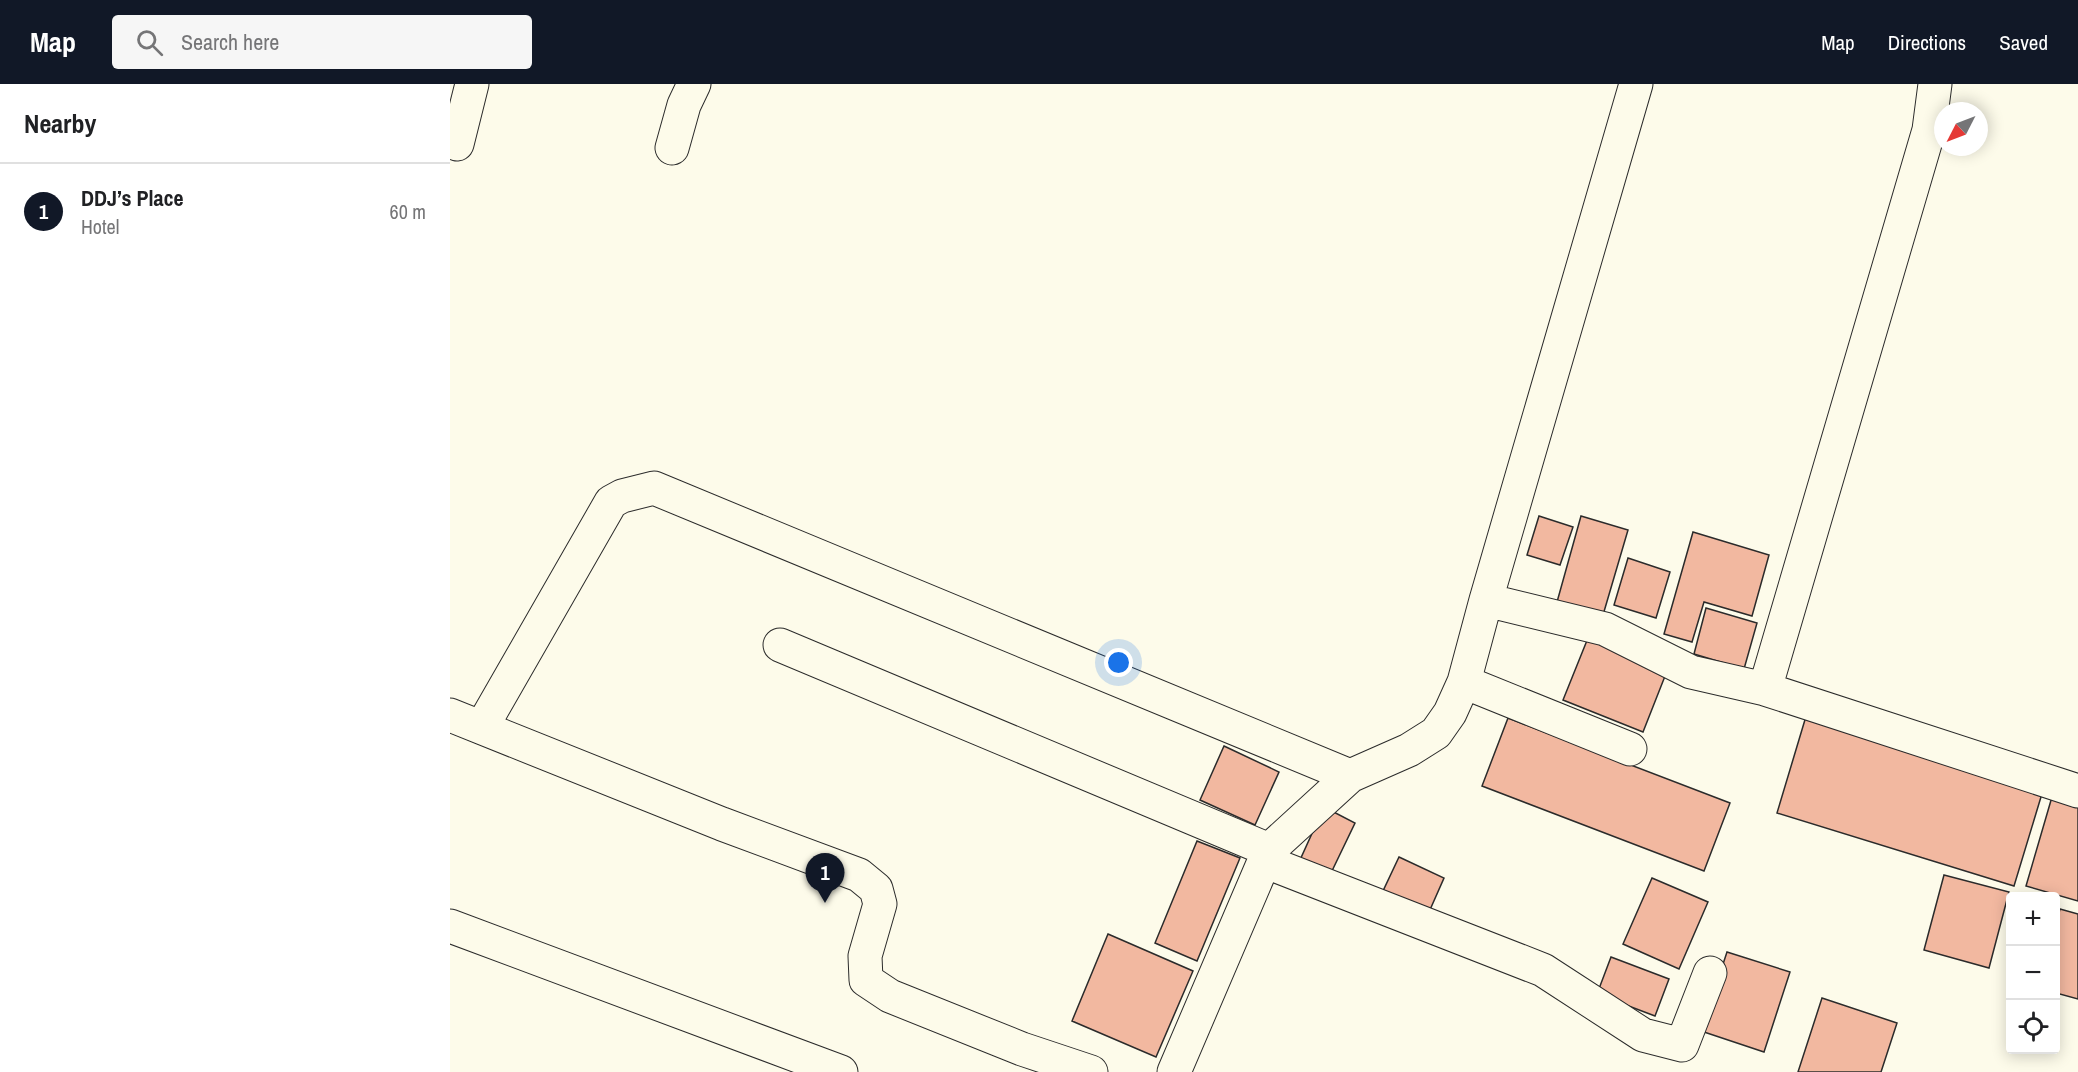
<!DOCTYPE html>
<html lang="en">
<head>
<meta charset="utf-8">
<style>
	:root { --surface:#fff; --page:#f6f6f6; --text:#202124; --muted:#757577; --line:#e0e0e0; --accent:#111827 }
	body { margin:0; font-family:"Archivo Narrow",sans-serif; background:var(--page); color:var(--text) }
	.controls { position:absolute; right:18px; bottom:18px; display:grid; overflow:hidden; border-radius:6px; box-shadow:0 3px 15px #0003 }
	.controls button { width:54px; height:54px; display:grid; place-items:center; padding:0; border:0; border-bottom:2px solid var(--line); background:var(--surface); color:var(--text); font:30px sans-serif }
	.compass { position:absolute; left:1484px; top:18px; width:54px; height:54px; border-radius:50%; background:var(--surface); box-shadow:0 3px 15px #0003; rotate:228deg }
	.you { position:absolute; left:669px; top:579px; width:21px; height:21px; margin:-15px; border:4px solid #fff; border-radius:50%; background:#1a73e8; box-shadow:0 0 0 9px #1a73e833 }
	.badge { display:grid; place-items:center; width:39px; height:39px; border-radius:50%; background:var(--accent); color:#fff; font-size:20px; font-weight:700 }
	.pin { position:absolute; translate:-50% -50px; filter:drop-shadow(0 2px 3px #0008) }
	.pin::after { content:''; position:absolute; top:32px; width:21px; height:18px; background:inherit; clip-path:polygon(0 0,100% 0,50% 100%) }
	.list { margin:0; padding:0; list-style:none }
	h2 { display:flex; justify-content:space-between; align-items:center; height:78px; margin:0; padding:0 24px; font-size:26px }
	h2 small { font-size:20px; font-weight:400; color:var(--muted) }
	.list li { display:grid; grid-template-columns:39px 1fr auto; gap:18px; align-items:center; box-sizing:border-box; height:96px; padding:0 24px; border-top:2px solid var(--line) }
	.list b { display:block; font-size:22px; white-space:nowrap }
	.list p { margin:0; font-size:20px; white-space:nowrap; color:var(--muted) }
	.list em { font-size:20px; font-style:normal; color:var(--muted) }
	.icon { flex:none; width:33px; height:33px; fill:none; stroke:currentColor; stroke-width:2; stroke-linecap:round; stroke-linejoin:round }
	.map { position:relative; flex:none; width:1628px; height:988px; overflow:hidden }
	header { display:flex; align-items:center; gap:36px; box-sizing:border-box; height:84px; padding:0 30px; background:var(--accent); color:#fff }
	header strong { font-size:28px }
	nav { display:flex; gap:33px; margin-inline-start:auto; font-size:21px }
	.search { width:420px; height:54px; background:var(--page); display:flex; align-items:center; gap:15px; box-sizing:border-box; padding:0 21px; border-radius:6px; color:var(--muted); font-size:22px }
	main { display:flex }
	aside { flex:1; background:var(--surface) }
	.map>svg:first-child { display:block }
	.building { fill:#f2b8a0; stroke:#2b2b2b; stroke-width:1.5 }
	.lines { fill:none; stroke-linecap:round; stroke-linejoin:round }
	.minor-casing { stroke:#2b2b2b; stroke-width:35 }
	.minor { stroke:#fdfbea; stroke-width:33 }
</style>
</head>
<body>
<header>
<strong>Map</strong>
<div class="search"><svg class="icon" aria-label="search" viewBox="0 0 24 24"><circle cx="10" cy="10" r="6"/><path d="M15 15l6 6"/></svg>Search here</div>
<nav><a>Map</a><a>Directions</a><a>Saved</a></nav>
</header>
<main>
<aside>
<h2>Nearby<small></small></h2>
<ul class="list">
<li><span class="badge">1</span><div><b>DDJ’s Place</b><p>Hotel</p></div><em>60 m</em></li>
</ul>
</aside>
<div class="map">
<svg width="1628" height="988" viewBox="0 0 1628 988">
	<rect width="100%" height="100%" fill="#fdfbea"/>
	<path class="building" d="M1089 432 1123 443 1110 481 1077 471Z
		M1131 432 1178 446 1153 531 1107 518Z
		M1243 448 1319 471 1302 532 1254 518 1242 558 1214 550Z
		M1178 474 1220 488 1206 534 1164 521Z
		M1256 524 1307 539 1294 585 1244 570Z
		M1140 549 1219 582 1193 648 1113 616Z
		M1357 629 1594 703 1564 802 1327 729Z
		M1058 634 1280 719 1254 787 1032 702Z
		M774 662 829 688 805 741 750 716Z
		M1604 706 1628 713V817L1576 802Z
		M874 723 905 739 880 791 850 776Z
		M747 757 790 774 747 877 705 859Z
		M949 773 994 794 979 828 933 807Z
		M1494 791 1559 808 1539 884 1474 866Z
		M1202 794 1258 818 1229 885 1173 860Z
		M1610 825 1628 830V915L1606 909V840Z
		M658 850 743 887 706 973 622 937Z
		M1277 868 1340 888 1314 968 1251 947Z
		M1161 873 1219 895 1205 932 1147 910Z
		M1372 914 1447 939 1431 988H1348Z"/>
	<g class="lines">
		<g class="minor-casing">
			<path id="minor" d="M7 60 22 0
				M222 64 234 21 244 0
				M1036 516 1155 545 1241 588 1315 605 1628 707
				M330 561 819 766
				M1014 598 1180 665
				M1315 605 1479 46 1485 0
				M0 631 272 740 409 791 426 805 430 820 415 872 416 896 440 912 572 965 641 988
				M32 643 161 418 172 412 204 404 900 692
				M814 777 1093 886 1193 951 1232 961 1260 889
				M0 842 391 988
				M724 988 819 766 900 692 959 666 986 649 1000 629 1014 598 1036 516 1186 0"/>
		</g>
		<use href="#minor" class="minor"/>
	</g>
</svg>
<div class="controls">
<button>+</button>
<button>−</button>
<button><svg class="icon" aria-label="locate" viewBox="0 0 24 24"><circle cx="12" cy="12" r="6"/><path d="M12 2v4M12 18v4M2 12h4M18 12h4"/></svg></button>
</div>
<svg class="compass" viewBox="-18 -18 36 36"><path d="M0-13l5 13h-10z" fill="#e53935"/><path d="M0 13l5-13h-10z" fill="#757577"/></svg>
<div class="you"></div>
<div class="pin badge" style="left:375px;top:819px">1</div>
</div>
</main>
</body>
</html>
